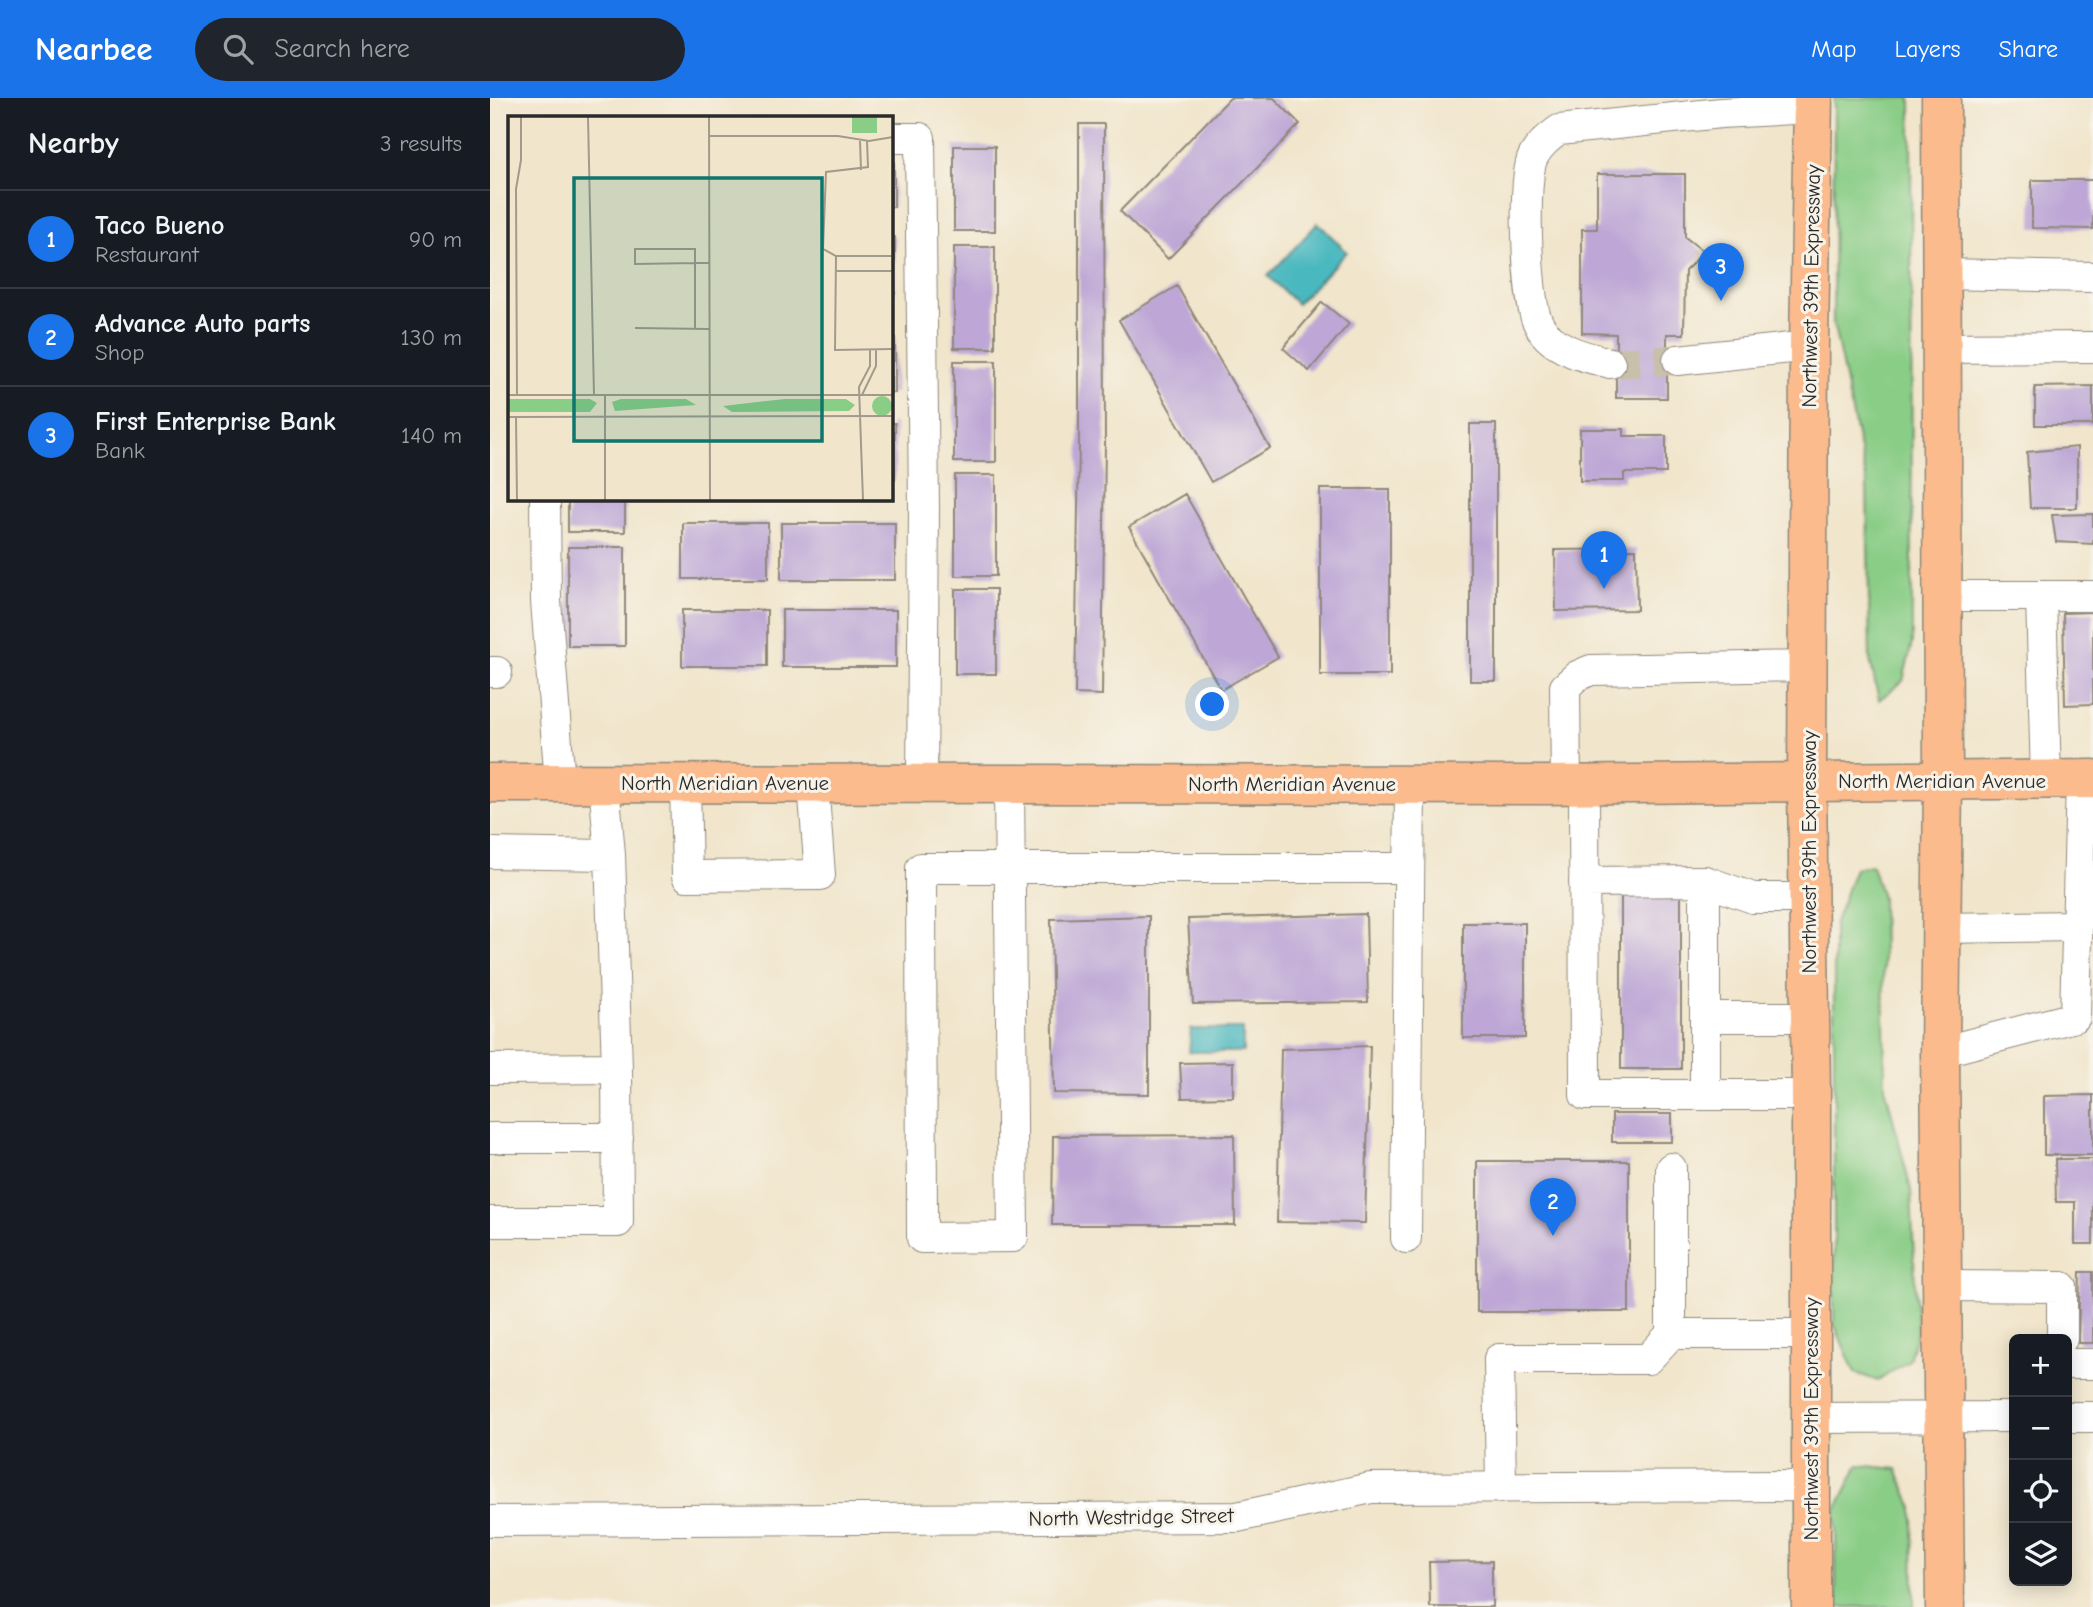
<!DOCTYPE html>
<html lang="en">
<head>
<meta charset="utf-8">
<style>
	:root { --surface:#171b24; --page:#20242c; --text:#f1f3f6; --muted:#9ea1a6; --line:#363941; --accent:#1a73e8 }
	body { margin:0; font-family:"Comic Neue",sans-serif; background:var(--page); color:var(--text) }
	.controls { position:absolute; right:21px; bottom:21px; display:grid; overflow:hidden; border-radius:10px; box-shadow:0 4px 18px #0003 }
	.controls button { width:63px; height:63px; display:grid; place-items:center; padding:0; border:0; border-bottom:2px solid var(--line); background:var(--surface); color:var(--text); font:35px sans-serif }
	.you { position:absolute; left:723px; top:607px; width:24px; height:24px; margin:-18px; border:5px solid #fff; border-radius:50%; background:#1a73e8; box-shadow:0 0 0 10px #1a73e833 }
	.badge { display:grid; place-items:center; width:46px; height:46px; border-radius:50%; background:var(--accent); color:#fff; font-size:23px; font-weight:700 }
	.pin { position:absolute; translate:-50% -58px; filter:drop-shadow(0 2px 4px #0008) }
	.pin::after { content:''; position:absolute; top:37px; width:24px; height:21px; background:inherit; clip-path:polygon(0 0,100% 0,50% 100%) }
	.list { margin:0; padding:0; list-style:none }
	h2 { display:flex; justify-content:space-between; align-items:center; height:91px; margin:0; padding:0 28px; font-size:30px }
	h2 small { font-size:23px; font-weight:400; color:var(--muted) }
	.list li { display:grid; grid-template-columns:46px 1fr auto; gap:21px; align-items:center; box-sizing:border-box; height:98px; padding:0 28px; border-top:2px solid var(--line) }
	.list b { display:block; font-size:26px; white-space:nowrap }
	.list p { margin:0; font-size:23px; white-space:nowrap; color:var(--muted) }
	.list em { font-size:23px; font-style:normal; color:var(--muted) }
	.icon { flex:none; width:38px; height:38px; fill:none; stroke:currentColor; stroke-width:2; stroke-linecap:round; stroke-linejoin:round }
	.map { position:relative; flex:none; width:1603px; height:1509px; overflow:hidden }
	header { display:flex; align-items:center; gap:42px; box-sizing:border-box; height:98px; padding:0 35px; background:var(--accent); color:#fff }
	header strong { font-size:33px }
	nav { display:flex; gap:38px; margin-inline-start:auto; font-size:24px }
	.search { width:490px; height:63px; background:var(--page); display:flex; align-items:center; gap:18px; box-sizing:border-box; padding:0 24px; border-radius:38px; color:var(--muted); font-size:26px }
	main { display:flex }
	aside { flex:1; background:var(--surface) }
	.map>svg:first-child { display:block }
	.green { fill:#8acd87; stroke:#5a7c59; stroke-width:2 }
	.water { fill:#49b8bf; stroke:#3a7275; stroke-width:2 }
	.building { fill:#bea7d6 }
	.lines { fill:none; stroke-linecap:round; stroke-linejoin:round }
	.minor-tunnel { stroke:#c9c0ab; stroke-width:30; stroke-dasharray:30 15; stroke-linecap:butt }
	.minor-casing { stroke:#8e887b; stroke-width:32 }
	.major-casing { stroke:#8e887b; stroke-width:41 }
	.highway-casing { stroke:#8e887b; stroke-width:41 }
	.minor { stroke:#fff; stroke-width:30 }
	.major { stroke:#fbbb8d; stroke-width:38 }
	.highway { stroke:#fbbb8d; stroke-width:38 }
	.labels { text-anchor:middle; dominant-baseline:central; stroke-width:6; stroke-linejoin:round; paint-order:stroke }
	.street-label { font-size:21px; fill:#2b2b2b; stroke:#f7f3e8 }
	.inset-road { fill:none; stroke:#a29b8b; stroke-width:2 }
	.view { fill:#0f766e; fill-opacity:0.15; stroke:#0f766e; stroke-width:3.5 }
	.inset-edge { fill:none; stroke:#2b2b2b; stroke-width:3.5 }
</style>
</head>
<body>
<header>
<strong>Nearbee</strong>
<div class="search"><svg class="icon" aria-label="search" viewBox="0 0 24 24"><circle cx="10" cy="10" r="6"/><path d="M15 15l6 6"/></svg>Search here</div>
<nav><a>Map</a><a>Layers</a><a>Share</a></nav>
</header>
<main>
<aside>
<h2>Nearby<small>3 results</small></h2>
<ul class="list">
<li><span class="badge">1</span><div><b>Taco Bueno</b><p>Restaurant</p></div><em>90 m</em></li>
<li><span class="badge">2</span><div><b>Advance Auto parts</b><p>Shop</p></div><em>130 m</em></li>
<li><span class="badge">3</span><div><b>First Enterprise Bank</b><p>Bank</p></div><em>140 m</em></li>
</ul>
</aside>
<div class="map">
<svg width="1603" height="1509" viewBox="0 0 1603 1509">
	<rect width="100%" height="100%" fill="#f7f3e8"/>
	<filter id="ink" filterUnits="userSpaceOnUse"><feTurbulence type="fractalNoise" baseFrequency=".0143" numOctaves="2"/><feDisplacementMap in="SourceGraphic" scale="14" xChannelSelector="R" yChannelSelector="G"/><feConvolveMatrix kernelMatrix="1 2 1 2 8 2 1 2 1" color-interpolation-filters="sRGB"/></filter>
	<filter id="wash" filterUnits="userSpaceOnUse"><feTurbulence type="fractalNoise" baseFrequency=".00686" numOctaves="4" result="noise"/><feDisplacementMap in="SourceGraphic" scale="28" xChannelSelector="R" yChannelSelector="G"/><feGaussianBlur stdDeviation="1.57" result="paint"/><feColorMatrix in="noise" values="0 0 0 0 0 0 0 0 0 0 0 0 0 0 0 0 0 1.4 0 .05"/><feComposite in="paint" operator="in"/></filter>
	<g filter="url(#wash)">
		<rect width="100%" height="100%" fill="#f1e5cb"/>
		<path class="green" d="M1344 0H1421L1422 545 1413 583 1389 602 1380 562 1377 385 1343 224Z
			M1382 767 1392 800 1395 989 1421 1092 1427 1233 1419 1262 1388 1283 1365 1275 1344 1226V827L1365 770Z
			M1368 1367 1407 1371 1423 1410 1424 1509H1346V1412Z"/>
		<path class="water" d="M828 125 857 154 807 206 778 178Z
			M701 931H753V954H699Z"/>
		<g id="blocks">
			<path class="building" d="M740 0H784L810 26 678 161 630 113Z
				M589 26H614L615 345 612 597 585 596 589 344Z
				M464 48H505V133H464Z
				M401 52H404V109H401Z
				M1107 76H1195V139L1214 154 1195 173 1194 236H1177V300H1126V236L1092 235V131H1107Z
				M1542 82H1603V131L1542 130Z
				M401 139H405V195H401Z
				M464 149H505V250H464Z
				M687 188 780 350 721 384 629 222Z
				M832 204 859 226 819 273 793 250Z
				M401 238H405V295H401Z
				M464 263H506V364H464Z
				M1603 288V327H1545V289Z
				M401 325H405V382H401Z
				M980 326H1006V583H980Z
				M1090 331H1134V338H1176V375H1134V383H1090Z
				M1587 349V410H1540L1537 354Z
				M465 377H506V478H465Z
				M830 391H900V577H830Z
				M695 396 788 559 731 592 639 429Z
				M78 401H135V434H78Z
				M1603 416V446L1566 444 1562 417Z
				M193 425H278V481H193Z
				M291 425H405V482H291Z
				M78 449H135V548H78Z
				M1146 451 1147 512 1066 513 1065 452Z
				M465 491H506V576H465Z
				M192 512H277V568H192Z
				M292 512H406V569H292Z
				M1603 514V606L1575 607 1573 515Z
				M1131 796H1191V971H1131Z
				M876 816 878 904 703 906 698 821Z
				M659 818V996L564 995 561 821Z
				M973 825H1035V940H973Z
				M880 948 875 1125 787 1124 791 951Z
				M743 964V999L692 1000 690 965Z
				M1603 997V1057H1554V998Z
				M1122 1016H1182V1044H1122Z
				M744 1037 745 1127H562L563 1038Z
				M1565 1061H1603V1146H1585V1104H1566Z
				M987 1063H1139V1214H987Z
				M1590 1174H1603V1245H1588Z
				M1002 1463V1509H940L939 1464Z"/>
		</g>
	</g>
	<g filter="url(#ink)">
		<use href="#blocks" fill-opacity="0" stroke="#8e887b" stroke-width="2"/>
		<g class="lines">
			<path class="minor-tunnel" d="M1120 265 1188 262"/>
			<g class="minor-casing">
				<path id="minor" d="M401 40H430L434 410 432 685
					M1451 176 1603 179
					M1451 250 1603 249
					M1188 262 1319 248
					M1120 265C1097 259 1075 255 1057 238 1053 234 1048 225 1046 220 1037 194 1032 82 1043 59 1049 47 1059 39 1069 32L1231 15 1323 10
					M55 401 56 503 70 685
					M1452 498H1603
					M1551 498 1556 682
					M0 574H7
					M195 685 197 778 330 777 323 685
					M519 685 523 1139 432 1140 431 770H919
					M1076 686 1075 589 1087 578 1101 572 1318 568
					M1094 686 1095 997H1321
					M0 755 120 757 114 685
					M1215 783V997
					M1094 784 1215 783 1263 800H1318
					M1451 830 1587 828
					M1216 919H1319
					M1450 954 1585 919 1591 682
					M0 971 127 970
					M0 1040H128
					M0 1124H128L127 970 120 757
					M916 1140 920 686
					M1453 1188 1572 1189V1241
					M1181 1236H1321
					M1577 1266H1603
					M1577 1319H1603
					M1320 1320 1524 1319
					M1011 1390 1009 1261H1158L1181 1236V1070
					M0 1423 747 1419 881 1390 1321 1388"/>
			</g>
			<g class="major-casing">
				<path id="major" d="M0 685 1056 687 1603 681"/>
			</g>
			<g class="highway-casing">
				<path id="highway" d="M1451 0 1453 683 1450 954 1455 1509
					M1321 1509V997L1317 684 1319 248 1323 0"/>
			</g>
			<use href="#minor" class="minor"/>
			<use href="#major" class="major"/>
			<use href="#highway" class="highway"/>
		</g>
	</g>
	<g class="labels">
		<g class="street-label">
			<text transform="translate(1321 188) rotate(-89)">Northwest 39th Expressway</text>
			<text x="1452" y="683">North Meridian Avenue</text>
			<text x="235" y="685">North Meridian Avenue</text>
			<text x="802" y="686">North Meridian Avenue</text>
			<text transform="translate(1319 754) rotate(-90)">Northwest 39th Expressway</text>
			<text transform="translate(1321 1321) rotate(-90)">Northwest 39th Expressway</text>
			<text transform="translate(641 1419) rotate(-1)">North Westridge Street</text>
		</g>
	</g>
	<g transform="translate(18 18)">
		<rect width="385" height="385" fill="#f1e5cb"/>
		<path d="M344 1H369V17H344ZM364 290a10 10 0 1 1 20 0a10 10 0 1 1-20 0ZM0 283H82L89 287 82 296H0ZM113 283H178L188 289 107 295 104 286ZM277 283H338L347 289 341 295 224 296 215 290Z" fill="#8acd87"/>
		<path class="inset-road" d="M80 1 86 279M201 1 202 384M201 20H330L361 25 385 21M352 25 353 54M359 25 360 51 318 56 315 133 328 140 327 234 385 233M328 140H385M328 155H385M127 212 201 213M187 213V133H127V148L187 147H201M0 279H385M9 279 8 73 13 44V1M97 279V384M354 279 368 250V233M0 301 385 300M8 301 9 384M355 384 351 271 362 250V233"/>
		<path class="view" d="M66 62H314V325H66Z"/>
		<rect width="385" height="385" class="inset-edge"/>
	</g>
</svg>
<div class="controls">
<button>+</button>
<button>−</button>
<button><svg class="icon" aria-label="locate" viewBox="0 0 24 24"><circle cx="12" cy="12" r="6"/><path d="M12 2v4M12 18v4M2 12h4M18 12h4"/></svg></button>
<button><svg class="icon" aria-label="layers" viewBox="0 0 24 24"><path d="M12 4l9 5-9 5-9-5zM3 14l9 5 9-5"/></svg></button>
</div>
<div class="you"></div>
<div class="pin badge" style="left:1114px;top:491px">1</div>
<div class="pin badge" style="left:1063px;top:1138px">2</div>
<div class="pin badge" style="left:1231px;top:203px">3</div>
</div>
</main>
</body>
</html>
